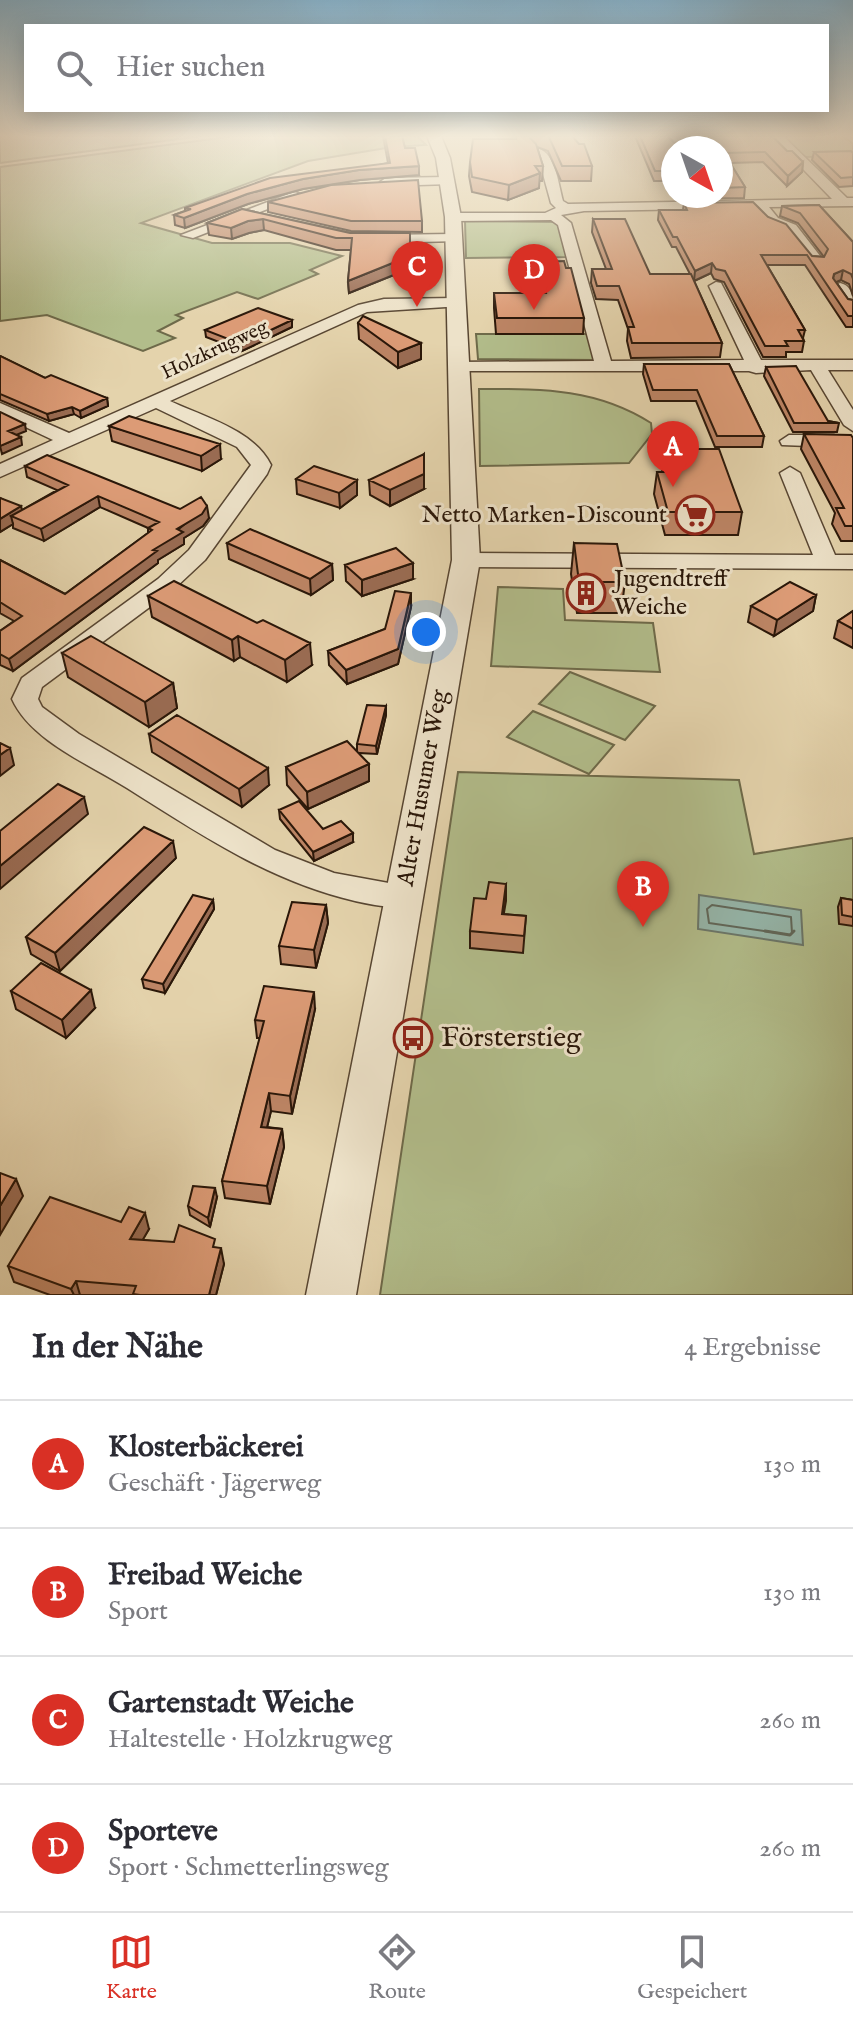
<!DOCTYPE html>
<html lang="de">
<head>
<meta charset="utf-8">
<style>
	:root { --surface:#fff; --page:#f7f7f7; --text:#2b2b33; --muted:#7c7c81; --line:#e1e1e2; --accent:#d93025 }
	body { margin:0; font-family:"IM FELL English",serif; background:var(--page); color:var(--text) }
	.compass { position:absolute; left:661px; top:136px; width:72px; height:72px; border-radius:50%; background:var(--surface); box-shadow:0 4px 20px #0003; rotate:140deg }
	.you { position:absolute; left:426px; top:632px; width:28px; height:28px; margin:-20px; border:6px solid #fff; border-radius:50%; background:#1a73e8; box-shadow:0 0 0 12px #1a73e833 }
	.badge { display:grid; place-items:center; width:52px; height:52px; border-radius:50%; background:var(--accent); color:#fff; font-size:26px; font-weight:700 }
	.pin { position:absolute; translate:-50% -66px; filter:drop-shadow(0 2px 4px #0008) }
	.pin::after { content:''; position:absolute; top:42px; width:28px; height:24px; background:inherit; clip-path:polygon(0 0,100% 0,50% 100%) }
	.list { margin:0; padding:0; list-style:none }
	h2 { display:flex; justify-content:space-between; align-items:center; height:104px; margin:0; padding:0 32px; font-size:34px }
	h2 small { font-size:26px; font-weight:400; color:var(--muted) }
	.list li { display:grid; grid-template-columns:52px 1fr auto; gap:24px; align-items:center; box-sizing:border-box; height:128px; padding:0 32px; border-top:2px solid var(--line) }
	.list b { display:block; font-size:30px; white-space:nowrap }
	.list p { margin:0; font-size:26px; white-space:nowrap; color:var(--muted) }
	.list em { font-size:26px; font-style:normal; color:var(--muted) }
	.icon { flex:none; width:44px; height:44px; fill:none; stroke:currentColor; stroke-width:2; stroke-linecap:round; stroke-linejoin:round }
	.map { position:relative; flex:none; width:853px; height:1295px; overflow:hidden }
	.search { position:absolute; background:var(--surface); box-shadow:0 4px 20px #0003; left:24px; right:24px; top:24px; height:88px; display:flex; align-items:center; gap:20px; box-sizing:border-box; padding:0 28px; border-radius:0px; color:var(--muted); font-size:30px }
	.sheet { height:616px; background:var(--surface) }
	nav { display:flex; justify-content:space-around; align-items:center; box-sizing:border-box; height:112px; border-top:2px solid var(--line); background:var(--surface); font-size:22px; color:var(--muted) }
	nav a { display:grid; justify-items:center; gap:4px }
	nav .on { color:var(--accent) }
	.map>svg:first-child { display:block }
	.green { fill:#b2bd8b; stroke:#6e6a4a; stroke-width:2 }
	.water { fill:#95b7ac; stroke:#6a776b; stroke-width:2 }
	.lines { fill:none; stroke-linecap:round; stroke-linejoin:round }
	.shore-far1 { stroke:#60675a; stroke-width:2 }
	.shore { stroke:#60675a; stroke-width:3 }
	.minor-casing { stroke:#584632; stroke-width:3 }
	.tertiary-casing { stroke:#584632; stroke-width:3 }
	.minor { fill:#ede2c9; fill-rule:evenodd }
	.tertiary { fill:#ede2c9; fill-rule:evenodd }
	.wall { fill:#bd8565; stroke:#2a1709; stroke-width:2 }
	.shaded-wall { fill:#9a6c53; stroke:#2a1709; stroke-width:2 }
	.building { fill:#dc9b76; stroke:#2a1709; stroke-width:2 }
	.labels { text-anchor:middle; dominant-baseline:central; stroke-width:6; stroke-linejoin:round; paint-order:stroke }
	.far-street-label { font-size:20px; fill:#2a1709; stroke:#ede2c9 }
	.poi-label { font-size:24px; fill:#2a1709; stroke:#ede2c9; text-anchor:end }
	.street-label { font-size:24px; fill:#2a1709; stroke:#ede2c9 }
	.near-poi-label { font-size:28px; fill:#2a1709; stroke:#ede2c9; text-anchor:start }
</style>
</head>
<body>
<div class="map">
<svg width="853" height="1295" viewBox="0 0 853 1295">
	<rect width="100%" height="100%" fill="#e4d3ac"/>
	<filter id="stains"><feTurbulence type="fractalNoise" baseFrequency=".0025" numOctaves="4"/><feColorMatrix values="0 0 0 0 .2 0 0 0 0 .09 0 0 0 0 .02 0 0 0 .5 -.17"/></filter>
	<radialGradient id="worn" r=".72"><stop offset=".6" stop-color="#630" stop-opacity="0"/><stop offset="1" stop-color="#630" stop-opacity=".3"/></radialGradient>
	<path class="green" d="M0 136H201L0 163Z
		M235 136H417L426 145 392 147 308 161 141 223 212 243H290L342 256 310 270 318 274 258 299 237 292 176 315 183 318 158 331 175 338 143 351 47 315 0 321V167Z
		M780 136H844L853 144V156L801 157Z
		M465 221 558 222 567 257 466 258Z
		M476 334H589L595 360 478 359Z
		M479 389C542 389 596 388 651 423L652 434 629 463 480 466Z
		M498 587 563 589 565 620 653 623 660 672 491 666Z
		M570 672 655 706 625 740 539 704Z
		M533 711 614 745 589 774 507 737Z
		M458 772 739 780 754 854 853 838V1295H380Z"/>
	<path class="water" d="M699 895 801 910 803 945 698 929Z"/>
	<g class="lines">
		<path class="shore-far1" d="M778 933 709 923 707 909 712 905 791 917 792 933"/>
		<path class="shore" d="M765 931 790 935 794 931"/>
		<g class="minor-casing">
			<path id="minor" d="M663 136H675L682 148 672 150Z
				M771 136H783L847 198H853V206L769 207 778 218 796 225 824 261 822 264H812L786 231 768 224 757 208 584 211 561 215 571 223 611 361 744 360 709 286 716 282 721 283 761 360H853V370H828L853 410V431L844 425 811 370 756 373 749 371H453L451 367 453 363 459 362 594 361 558 225 551 220 453 221 446 217 453 213H545L556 208 551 203 538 156 532 152V148C555 146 558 183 563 201L568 204 832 199Z
				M447 177 453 181 451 184 386 186 380 182 386 178Z
				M294 192 304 195 193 238 181 235Z
				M453 234 460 238 458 241 380 243 373 239 380 235Z
				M840 283C853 286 853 298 853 310L848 308 833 287Z
				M457 298 462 300V306L367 312 170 401C204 417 254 430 271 465L267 474 205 560 174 589 42 687 38 699 42 707 79 734 275 850 334 873 416 888 420 896 416 904C397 910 374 905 355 901 269 881 200 834 127 788 89 764 31 741 12 699L22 678 158 579 189 550 251 465 237 447 156 408 0 477V464L53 440 0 415V403L69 433 358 305 384 299Z
				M789 435H834L843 441 834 447 782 445 780 441Z
				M790 467 800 473 835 555H853V569L466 567 455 560 466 553 813 555 780 473Z"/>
		</g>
		<g class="tertiary-casing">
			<path id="tertiary" d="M427 136H441L450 158 461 217 480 560 356 1295H306L452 560 445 217 436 158Z"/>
		</g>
		<use href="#minor" class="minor"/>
		<use href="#tertiary" class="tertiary"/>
	</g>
	<path class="wall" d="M383 136H402L405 148 419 175 360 180 303 189 248 204 185 228 175 225 174 215 185 211V208L388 163Z
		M512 136H572L592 166 591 181H561L548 151 537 147 543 166 542 181H539V188L508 200 472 192 469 176 470 162 512 139Z
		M635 136H668L674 143 681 141 678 136H772L787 151 803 162 802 172 787 186 763 162 730 163 745 187 744 198 676 199 674 196H721V148H673V194L667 181H654Z
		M814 152 853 153V186L839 187 812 160Z
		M268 202 422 221V232L351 231 268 212Z
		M684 203 768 217 812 256 824 257 798 223 780 216 782 206 819 205 853 242V296L849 284 841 280 836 282 848 299 853 300V327H846L805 265H767L805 330 803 338 804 341 802 352H786V357H763L724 282 714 279 711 273 694 281 722 343 720 357 631 358 627 341 628 329 618 300 596 299 591 283 592 269H606L592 232 593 219 650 274H690L676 247H672L658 220 659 210H683Z
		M242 209 350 233 411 268 349 293 348 281 351 250H336L264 230 249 233 232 239 209 235 207 223Z
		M538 262 584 318 583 334H496L494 308V293H542L538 276Z
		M358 323 421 343V359L398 368 359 339Z
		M292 327 242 351 206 337 205 330Z
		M0 356 45 378 107 398 108 406 81 418 74 414 49 421 0 400Z
		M644 364H729L764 436 762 447H715L696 401H651L643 374Z
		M766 367 828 421 839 423 837 432H793L764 376Z
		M109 426 221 459 202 471 112 441Z
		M804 434 853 438V541H841L832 524 835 513 801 449Z
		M665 449 742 512 738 535H665L654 494 657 472H662Z
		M25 466 209 518 203 526 184 538V544L158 560V563L13 671 0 665V631L14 621 0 613V560L65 594 148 533V528L100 507 44 541 13 528V524L0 532V498L22 510 57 490 27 477Z
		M296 479 357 480V495L340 508 297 494Z
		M369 480 424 489 390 506 370 495Z
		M227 543 332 564 333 580 311 595 229 559Z
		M574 543 625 582 621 613H577L571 574Z
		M345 565 413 579 362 596 346 581Z
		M816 595 813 611 774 636 748 622 751 606Z
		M148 596 312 665 287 682 240 657 234 661 152 617Z
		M411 607 398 664 347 684 329 665 328 651 385 629Z
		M853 611V648L834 638 838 621Z
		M62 653 173 683 177 708 149 727 68 677Z
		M386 706V715L377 754 358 753 369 764V781L308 809 287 785 286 767 357 752V744Z
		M149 734 269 785 242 807 152 752Z
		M279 810 323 829 353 842 314 861 280 819Z
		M176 858 60 971 31 954 26 937Z
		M506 884 503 914 526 916 523 953 470 948V931L486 899Z
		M841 898 853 900V926L839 924 838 907Z
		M213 900 214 909 165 993 144 988 142 979Z
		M326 905 328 923 316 968 281 964 279 946Z
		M11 991 95 1008 66 1038 16 1009Z
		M315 1009 292 1114 271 1111 267 1127 282 1129 284 1147 270 1204 225 1198 222 1181 260 1038H257L255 1020Z
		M217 1197 210 1227 190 1215 188 1206Z
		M121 1222 149 1229 142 1240 217 1248 224 1264 216 1295H50L14 1282 8 1266Z"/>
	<path class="shaded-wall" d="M803 162 802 172 787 186 788 176Z
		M419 166V175L360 180 303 189 248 204 185 228 184 218 247 194 303 179 359 170Z
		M540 173 539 188 508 200 509 185Z
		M263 219 264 230 249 233 232 239 231 228 248 221Z
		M410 256 411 268 349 293 348 281Z
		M712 263 711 273 694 281 695 271Z
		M843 270 841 280 832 284 834 274Z
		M292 320V327L242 351 241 344Z
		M421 343V359L398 368V352Z
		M107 398 108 406 81 418 80 411Z
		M72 407 74 414 49 421 47 414Z
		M25 424 26 431 9 438 8 431Z
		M21 437 22 445 2 454 0 446Z
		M220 444 221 459 202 471 201 456Z
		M424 454V489L390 506V490Z
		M357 480V495L340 508 339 493Z
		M98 496 100 507 44 541 41 529Z
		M21 506 24 518 11 516 13 524 0 532V519Z
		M207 506 209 518 203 526 184 538V544L158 560V563L13 671 9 659 153 550Z
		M413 563V579L362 596V580Z
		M332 564 333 580 311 595 310 579Z
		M411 593V607L398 664 347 684 346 670 398 649Z
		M816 595 813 611 774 636 777 620Z
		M238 636 240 657 234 661 232 640Z
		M310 643 312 665 287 682 285 660Z
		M173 683 177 708 149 727 145 702Z
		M386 706V715L377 754 376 746Z
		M10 748 14 765 0 776V755Z
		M369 764V781L308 809 307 792Z
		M268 768 269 785 242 807 239 789Z
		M84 797 88 814 0 889V866Z
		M353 833V842L314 861 313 852Z
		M173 841 176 858 60 971 55 953Z
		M506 884V901L501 930 502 914Z
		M213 900 214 909 165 993 163 984Z
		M326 905 328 923 316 968 314 950Z
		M91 990 95 1008 66 1038 62 1020Z
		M314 992 315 1009 292 1114 290 1096Z
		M269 1093 271 1111 263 1144 261 1127Z
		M282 1129 284 1147 270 1204 267 1186Z
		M16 1179 23 1196 0 1235V1206Z
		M215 1188 217 1197 210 1227 208 1218Z
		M145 1213 149 1229 134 1255 130 1239Z
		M221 1248 224 1264 216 1295H209Z
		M76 1281 80 1295H74L71 1289Z"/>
	<path class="building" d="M385 136H402L405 148H415L419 166 359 170 303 179 247 194 184 218 174 215 191 209 185 208 270 178 390 163Z
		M515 136H531L530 138 536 144 543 166H535L540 173 509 185 472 177 470 162 473 139H516Z
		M546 136H572L579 144H584L592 166H562L549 137Z
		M640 136H668L674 143 686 140 684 136H772L787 151H792L803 162 788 176 765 152 724 153 745 187 721 188V148H673V181L668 171H655Z
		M851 151 853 153V177L841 178 814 152Z
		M418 180 422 221H351L268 202 331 185Z
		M753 202 768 217 786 224 812 256 824 257 828 249 800 213 782 206 819 205 853 242V279L851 274 843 270 834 274 833 278 848 299 853 300V316H848L807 255H761L805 330H798L804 341H785L788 346H765L725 271 716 269 712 263 695 271 677 237H673L659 210H687L684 203Z
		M242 209 350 233H410V256L348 281 352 238H336L263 219 248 221 231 228 207 223Z
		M593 219H625L650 274H691L722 343H632L628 327H634L619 286H597L592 269H612Z
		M564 261 566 268H571L584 318H497L494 293H546L538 262Z
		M258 308 292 320 241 344 205 330Z
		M363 316 421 343 398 352 358 323Z
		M0 356 45 378 51 375 107 398 80 411 72 407 47 414 0 394Z
		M644 364H729L764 436H717L697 390H653Z
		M796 366 828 421 839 423H794L766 367Z
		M0 412 25 424 8 431 21 437 0 446Z
		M129 416 220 444 201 456 109 426Z
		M804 434 851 435 853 438V526H845L836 508H844Z
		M665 449H719L742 512H668L657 472H671Z
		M424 454V474L390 490 369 480Z
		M47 455 180 509 201 497 207 506 202 514 177 529 183 532 153 550 157 551 9 659 0 654V631L22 616 0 602V560L65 594 152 530 148 528 159 522 98 496 41 529 11 516 68 485 25 466Z
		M314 466 357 480 339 493 296 479Z
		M0 498 21 506 0 519Z
		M250 529 332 564 310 579 227 543Z
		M574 543 617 544 625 582H579Z
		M396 548 413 563 362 580 345 565Z
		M174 581 257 623 263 620 310 643 285 660 238 636 232 640 148 596Z
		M790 582 816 595 777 620 751 606Z
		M395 591 411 593 398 649 346 670 328 651 385 629Z
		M853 611V629L838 621Z
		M91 636 173 683 145 702 62 653Z
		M367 705 386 706 376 746 357 744Z
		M177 715 268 768 239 789 149 734Z
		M347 741 369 764 307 792 286 767Z
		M0 743 10 748 0 755Z
		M58 784 84 797 0 866V831Z
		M299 801 323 829 341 821 353 833 313 852 279 810Z
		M144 827 173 841 55 953 26 937Z
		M489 882 506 884 502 914 526 916 524 936 470 931 474 898 486 899Z
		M193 895 213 900 163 984 142 979Z
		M841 898 853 900V917L842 915Z
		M292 902 326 905 314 950 279 946Z
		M41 963 91 990 62 1020 11 991Z
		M264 986 314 992 290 1096 269 1093 261 1127 282 1129 267 1186 222 1181 264 1021 255 1020Z
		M0 1173 16 1179 0 1206Z
		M193 1186 215 1188 208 1218 188 1206Z
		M50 1197 121 1222 129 1207 145 1213 130 1239 174 1242 179 1225 215 1239 213 1247 221 1248 209 1295H140L133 1294 136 1286 76 1281 71 1289 8 1266Z"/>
	<linearGradient id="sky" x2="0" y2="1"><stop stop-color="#87b5d0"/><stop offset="0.43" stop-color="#f3ebda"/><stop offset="1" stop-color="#f3ebda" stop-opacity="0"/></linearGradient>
	<rect width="853" height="317" fill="url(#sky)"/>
	<defs>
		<g id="supermarket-ring" transform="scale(2)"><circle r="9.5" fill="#ede2c9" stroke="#8f2418" stroke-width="1.5"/><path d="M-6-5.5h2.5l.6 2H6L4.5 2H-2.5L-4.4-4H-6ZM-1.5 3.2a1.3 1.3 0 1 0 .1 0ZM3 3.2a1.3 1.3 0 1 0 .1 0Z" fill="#8f2418"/></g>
		<g id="building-ring" transform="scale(2)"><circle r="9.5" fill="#ede2c9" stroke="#8f2418" stroke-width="1.5"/><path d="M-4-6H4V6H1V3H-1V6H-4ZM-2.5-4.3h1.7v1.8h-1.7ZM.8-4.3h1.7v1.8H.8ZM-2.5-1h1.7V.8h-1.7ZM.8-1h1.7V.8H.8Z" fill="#8f2418"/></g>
		<g id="bus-ring" transform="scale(2)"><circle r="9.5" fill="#ede2c9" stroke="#8f2418" stroke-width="1.5"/><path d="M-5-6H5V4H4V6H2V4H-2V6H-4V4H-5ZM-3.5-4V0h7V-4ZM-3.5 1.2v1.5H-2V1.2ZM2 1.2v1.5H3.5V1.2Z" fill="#8f2418"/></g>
	</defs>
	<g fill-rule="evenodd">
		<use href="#supermarket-ring" x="695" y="515"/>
		<use href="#building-ring" x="586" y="593"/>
		<use href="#bus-ring" x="413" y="1038"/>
	</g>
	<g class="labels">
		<g class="far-street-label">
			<text transform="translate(215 350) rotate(-25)">Holzkrugweg</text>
		</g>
		<g class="poi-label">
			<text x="667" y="515">Netto Marken-Discount</text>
			<text x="614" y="579" text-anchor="start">Jugendtreff<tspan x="614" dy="28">Weiche</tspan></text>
		</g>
		<g class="street-label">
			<text transform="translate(423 788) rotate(-80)">Alter Husumer Weg</text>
		</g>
		<g class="near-poi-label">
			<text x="441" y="1038">Försterstieg</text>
		</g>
	</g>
	<rect width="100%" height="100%" filter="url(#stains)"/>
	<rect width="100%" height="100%" fill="url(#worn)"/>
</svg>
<svg class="compass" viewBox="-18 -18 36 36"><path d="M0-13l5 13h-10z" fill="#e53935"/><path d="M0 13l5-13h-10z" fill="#7c7c81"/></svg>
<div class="you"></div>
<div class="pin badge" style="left:673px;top:487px">A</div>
<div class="pin badge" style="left:643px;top:927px">B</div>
<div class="pin badge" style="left:417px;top:307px">C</div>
<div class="pin badge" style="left:534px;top:310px">D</div>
<div class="search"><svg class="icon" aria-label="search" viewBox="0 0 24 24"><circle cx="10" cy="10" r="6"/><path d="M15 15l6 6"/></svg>Hier suchen</div>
</div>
<section class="sheet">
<h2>In der Nähe<small>4 Ergebnisse</small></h2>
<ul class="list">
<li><span class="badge">A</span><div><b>Klosterbäckerei</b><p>Geschäft · Jägerweg</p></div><em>130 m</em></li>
<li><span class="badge">B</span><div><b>Freibad Weiche</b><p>Sport</p></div><em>130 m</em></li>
<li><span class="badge">C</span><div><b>Gartenstadt Weiche</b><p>Haltestelle · Holzkrugweg</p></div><em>260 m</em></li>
<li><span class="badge">D</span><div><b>Sporteve</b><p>Sport · Schmetterlingsweg</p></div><em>260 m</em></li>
</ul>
</section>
<nav>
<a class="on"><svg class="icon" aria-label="map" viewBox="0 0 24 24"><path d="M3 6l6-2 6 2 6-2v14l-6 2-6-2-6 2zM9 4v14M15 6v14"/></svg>Karte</a>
<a><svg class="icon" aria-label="directions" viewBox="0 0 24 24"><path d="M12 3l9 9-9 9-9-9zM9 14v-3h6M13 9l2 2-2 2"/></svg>Route</a>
<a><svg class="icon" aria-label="saved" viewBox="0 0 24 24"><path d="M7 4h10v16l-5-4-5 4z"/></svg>Gespeichert</a>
</nav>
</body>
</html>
